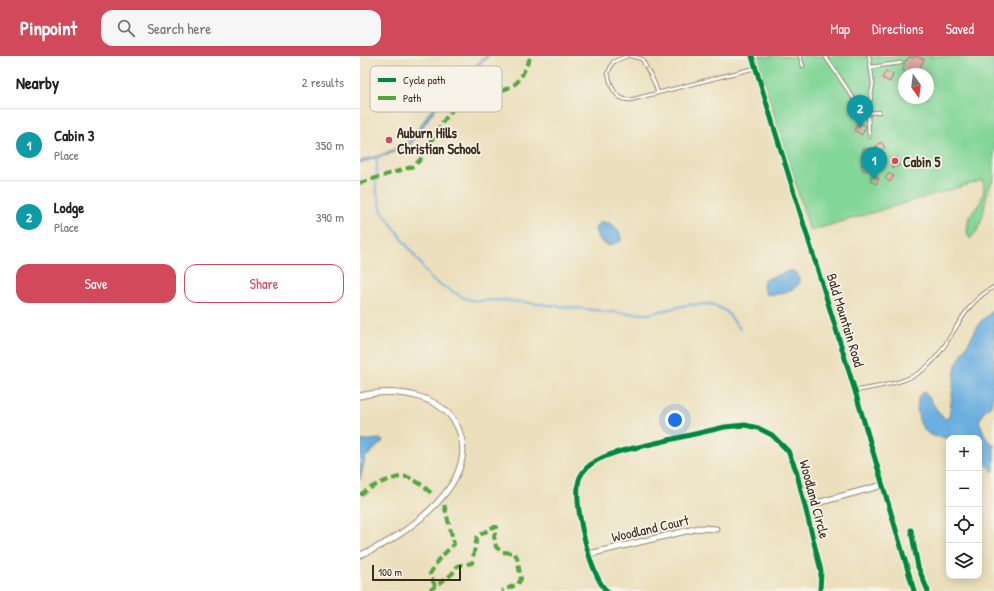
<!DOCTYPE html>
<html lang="en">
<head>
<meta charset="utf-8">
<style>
	:root { --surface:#fff; --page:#f6f6f6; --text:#202124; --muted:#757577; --line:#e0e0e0; --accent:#d1495b }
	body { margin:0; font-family:"Patrick Hand",sans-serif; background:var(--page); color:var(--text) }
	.controls { position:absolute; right:12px; bottom:12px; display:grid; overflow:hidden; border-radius:8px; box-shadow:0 2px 10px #0003 }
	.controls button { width:36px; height:36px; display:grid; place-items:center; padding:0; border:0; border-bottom:1px solid var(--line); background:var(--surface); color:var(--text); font:20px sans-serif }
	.compass { position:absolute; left:538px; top:12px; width:36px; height:36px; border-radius:50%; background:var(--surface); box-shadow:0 2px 10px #0003; rotate:166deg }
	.scale { position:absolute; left:12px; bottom:10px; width:89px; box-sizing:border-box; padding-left:4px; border:2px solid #3b2a1e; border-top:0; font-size:11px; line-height:14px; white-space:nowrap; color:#3b2a1e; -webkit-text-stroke:3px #f7f3e8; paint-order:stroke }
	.you { position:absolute; left:315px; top:364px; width:14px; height:14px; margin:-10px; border:3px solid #fff; border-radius:50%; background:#1a73e8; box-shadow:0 0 0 6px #1a73e833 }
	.badge { display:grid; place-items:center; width:26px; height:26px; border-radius:50%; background:var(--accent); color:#fff; font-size:13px; font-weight:700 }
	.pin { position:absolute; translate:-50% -33px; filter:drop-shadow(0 1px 2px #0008) }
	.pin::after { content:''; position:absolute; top:21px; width:14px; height:12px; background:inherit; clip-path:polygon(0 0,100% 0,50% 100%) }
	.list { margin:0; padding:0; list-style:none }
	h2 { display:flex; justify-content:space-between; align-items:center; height:52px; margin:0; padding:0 16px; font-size:17px }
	h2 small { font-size:13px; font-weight:400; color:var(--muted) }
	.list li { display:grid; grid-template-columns:26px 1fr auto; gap:12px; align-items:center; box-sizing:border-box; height:72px; padding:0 16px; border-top:1px solid var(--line) }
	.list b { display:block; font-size:15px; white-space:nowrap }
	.list p { margin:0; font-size:13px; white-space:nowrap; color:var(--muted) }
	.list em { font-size:13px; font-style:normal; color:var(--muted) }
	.actions { display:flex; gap:8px; padding:12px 16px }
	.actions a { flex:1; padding:9px 0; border:1px solid var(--accent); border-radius:12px; text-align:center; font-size:14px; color:var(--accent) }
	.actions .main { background:var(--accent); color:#fff }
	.icon { flex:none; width:22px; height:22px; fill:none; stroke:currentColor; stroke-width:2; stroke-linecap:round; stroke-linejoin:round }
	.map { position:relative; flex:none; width:634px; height:535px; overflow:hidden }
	header { display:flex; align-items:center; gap:24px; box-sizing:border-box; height:56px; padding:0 20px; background:var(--accent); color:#fff }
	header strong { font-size:19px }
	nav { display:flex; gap:22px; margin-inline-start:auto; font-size:14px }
	.search { width:280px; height:36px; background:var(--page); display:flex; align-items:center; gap:10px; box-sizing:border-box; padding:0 14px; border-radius:12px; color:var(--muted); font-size:15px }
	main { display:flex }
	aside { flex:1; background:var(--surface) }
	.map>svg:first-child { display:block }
	.green { fill:#82d698; stroke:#5e805b; fill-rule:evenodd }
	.water { fill:#6aafe0; stroke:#526c7f }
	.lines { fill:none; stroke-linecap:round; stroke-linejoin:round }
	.stream { stroke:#6aafe0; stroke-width:2 }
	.building { fill:#db9c98 }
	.lane-casing { stroke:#93846d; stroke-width:4.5 }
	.street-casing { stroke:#93846d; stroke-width:7 }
	.lane { stroke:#fff; stroke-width:2.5 }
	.street { stroke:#fff; stroke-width:5 }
	.quiet { stroke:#54a441; stroke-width:4; stroke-dasharray:8 4; stroke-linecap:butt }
	.cycleway-casing { stroke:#f7f3e8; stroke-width:8 }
	.cycleway { stroke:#00873e; stroke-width:5 }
	.poi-dot { fill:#d1495b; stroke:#f7f3e8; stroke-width:1.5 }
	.labels { text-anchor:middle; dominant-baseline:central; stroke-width:3.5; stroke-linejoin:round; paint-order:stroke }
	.poi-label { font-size:14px; font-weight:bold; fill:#3b2a1e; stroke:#f7f3e8; text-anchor:start }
	.street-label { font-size:14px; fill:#3b2a1e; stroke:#f7f3e8 }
	.key { fill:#f7f3e8; stroke:#bfb7ab; stroke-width:1 }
	.key-label { font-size:11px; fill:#3b2a1e }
</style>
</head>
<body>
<header>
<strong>Pinpoint</strong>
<div class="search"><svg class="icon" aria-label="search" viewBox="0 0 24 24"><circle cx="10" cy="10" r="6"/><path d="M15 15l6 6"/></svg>Search here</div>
<nav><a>Map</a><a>Directions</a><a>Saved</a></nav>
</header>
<main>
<aside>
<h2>Nearby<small>2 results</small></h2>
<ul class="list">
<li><span class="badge" style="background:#0f9aa8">1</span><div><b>Cabin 3</b><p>Place</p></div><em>350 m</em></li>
<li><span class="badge" style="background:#0f9aa8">2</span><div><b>Lodge</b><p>Place</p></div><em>390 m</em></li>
</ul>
<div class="actions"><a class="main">Save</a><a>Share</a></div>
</aside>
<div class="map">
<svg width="634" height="535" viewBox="0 0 634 535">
	<rect width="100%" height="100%" fill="#f7f3e8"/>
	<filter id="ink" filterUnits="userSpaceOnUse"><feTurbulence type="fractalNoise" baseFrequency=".025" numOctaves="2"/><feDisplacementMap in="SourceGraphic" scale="8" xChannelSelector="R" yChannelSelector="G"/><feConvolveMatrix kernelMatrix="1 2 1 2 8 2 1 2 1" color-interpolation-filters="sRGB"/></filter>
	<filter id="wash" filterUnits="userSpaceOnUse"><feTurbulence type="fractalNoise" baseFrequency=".012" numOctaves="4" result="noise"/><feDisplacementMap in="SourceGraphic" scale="16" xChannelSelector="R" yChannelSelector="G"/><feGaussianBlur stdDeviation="0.9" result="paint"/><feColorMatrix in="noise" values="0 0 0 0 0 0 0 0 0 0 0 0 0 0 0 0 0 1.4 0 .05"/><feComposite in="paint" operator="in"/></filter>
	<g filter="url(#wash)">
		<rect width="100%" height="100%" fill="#ebdfbc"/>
		<path class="green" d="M396 0H634V123C621 139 629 165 610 183L607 176 609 160 620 148 624 135 623 124 450 175ZM544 18H568V42H544Z"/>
		<path class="water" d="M126 0H129L82 43 51 88 27 99 0 107V105L26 97 49 86 80 41Z
			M240 166C252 166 261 172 261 185L249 190C240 186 237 182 235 172Z
			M429 215H434L439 223V228C432 236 415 240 406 238L403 231 404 224Z
			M634 254V335L631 349 624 355 619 365 627 384 634 389V417L624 407 619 405V382H589V384C584 380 577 382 571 379 558 373 555 352 559 340L564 336C573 344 576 357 586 363L589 361 596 309 620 266Z
			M20 383 23 385 21 387 5 402 0 424V385Z"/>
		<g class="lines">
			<path class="stream" d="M17 102 16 133 22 155 72 224 104 242 116 245 143 244 260 257 288 258 327 249 351 248 366 255 380 273"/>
		</g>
		<g id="blocks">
			<path class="building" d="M554 0 564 3 557 18H548L543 15 545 4 547 5 549 1 553 2Z
				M526 15 533 18 530 26 522 22Z
				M499 66 506 70 502 79 494 74Z
				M521 86 525 91 521 95 516 90Z
				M503 93H509L508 100 502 99Z
				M537 101 539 110 532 112 531 103Z
				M507 106 509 113 503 115 501 108Z
				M529 117 534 120 530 126 525 122Z
				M512 119 519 122 516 128 510 125Z"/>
		</g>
	</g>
	<g filter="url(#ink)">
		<use href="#blocks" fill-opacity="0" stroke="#93846d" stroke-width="1"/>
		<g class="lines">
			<g class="lane-casing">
				<path id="lane" d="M267 0 253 6 248 17C251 31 255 44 270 44L395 12
					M271 0 282 3 294 26 298 37
					M440 0 443 10
					M465 0 494 43 508 57 519 56
					M509 0 513 28 508 57 509 81
					M511 11 541 7
					M496 335C517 330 545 328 563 314 592 292 598 250 634 231"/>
			</g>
			<g class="street-casing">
				<path id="street" d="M392 0 495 335 554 535
					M0 340C34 331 87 338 100 377 103 386 104 397 101 407 91 446 37 485 0 499
					M446 450 523 429
					M229 498 339 472 356 473
					M247 535C230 521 211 441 220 421 228 405 246 400 261 395L365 371 385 369 398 372 412 379 428 395 436 414 461 515 460 535"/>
			</g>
			<use href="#lane" class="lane"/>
			<use href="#street" class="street"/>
			<path class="quiet" d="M0 127 54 110 60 104C73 83 87 50 111 41 125 37 143 37 155 28 164 21 165 8 172 0
				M0 439C9 431 35 419 47 421 56 423 67 434 74 439
				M75 530 70 518 78 504 94 488 84 448
				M69 535 92 518 97 510 112 507 117 481 133 471H137L134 480 136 491 142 496 154 497 157 501 161 523 158 528 142 535"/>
			<g class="cycleway-casing">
				<path id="cycleway" d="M392 0 495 335 554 535
					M551 474 558 511 568 535
					M247 535C230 521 211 441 220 421 228 405 246 400 261 395L365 371 385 369 398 372 412 379 428 395 436 414 461 515 460 535"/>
			</g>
			<use href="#cycleway" class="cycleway"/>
		</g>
	</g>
	<g class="poi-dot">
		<circle cx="29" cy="84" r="4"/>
		<circle cx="535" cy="105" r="4"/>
	</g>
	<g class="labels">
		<g class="poi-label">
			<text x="37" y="76">Auburn Hills<tspan x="37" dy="16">Christian School</tspan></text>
			<text x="543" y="105">Cabin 5</text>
		</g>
		<g class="street-label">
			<text transform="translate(486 264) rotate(73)">Bald Mountain Road</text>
			<text transform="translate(455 443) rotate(75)">Woodland Circle</text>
			<text transform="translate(290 472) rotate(-13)">Woodland Court</text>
		</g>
	</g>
	<rect x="10" y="10" width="132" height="46" rx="6" class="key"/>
	<rect x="18" y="22" width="18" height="4" fill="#00873e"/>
	<rect x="18" y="40" width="18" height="4" fill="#54a441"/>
	<g class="key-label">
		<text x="43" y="28">Cycle path</text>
		<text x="43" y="46">Path</text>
	</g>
</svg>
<div class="controls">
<button>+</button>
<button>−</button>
<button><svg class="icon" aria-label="locate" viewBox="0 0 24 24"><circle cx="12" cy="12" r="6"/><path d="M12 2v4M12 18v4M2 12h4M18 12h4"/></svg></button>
<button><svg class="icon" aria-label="layers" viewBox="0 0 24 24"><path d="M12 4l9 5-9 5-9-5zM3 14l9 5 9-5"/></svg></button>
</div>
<svg class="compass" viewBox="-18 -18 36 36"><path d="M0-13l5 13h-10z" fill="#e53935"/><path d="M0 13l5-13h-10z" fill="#757577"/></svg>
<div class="scale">100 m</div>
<div class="you"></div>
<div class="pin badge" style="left:514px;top:124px;background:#0f9aa8">1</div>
<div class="pin badge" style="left:500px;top:72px;background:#0f9aa8">2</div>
</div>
</main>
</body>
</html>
